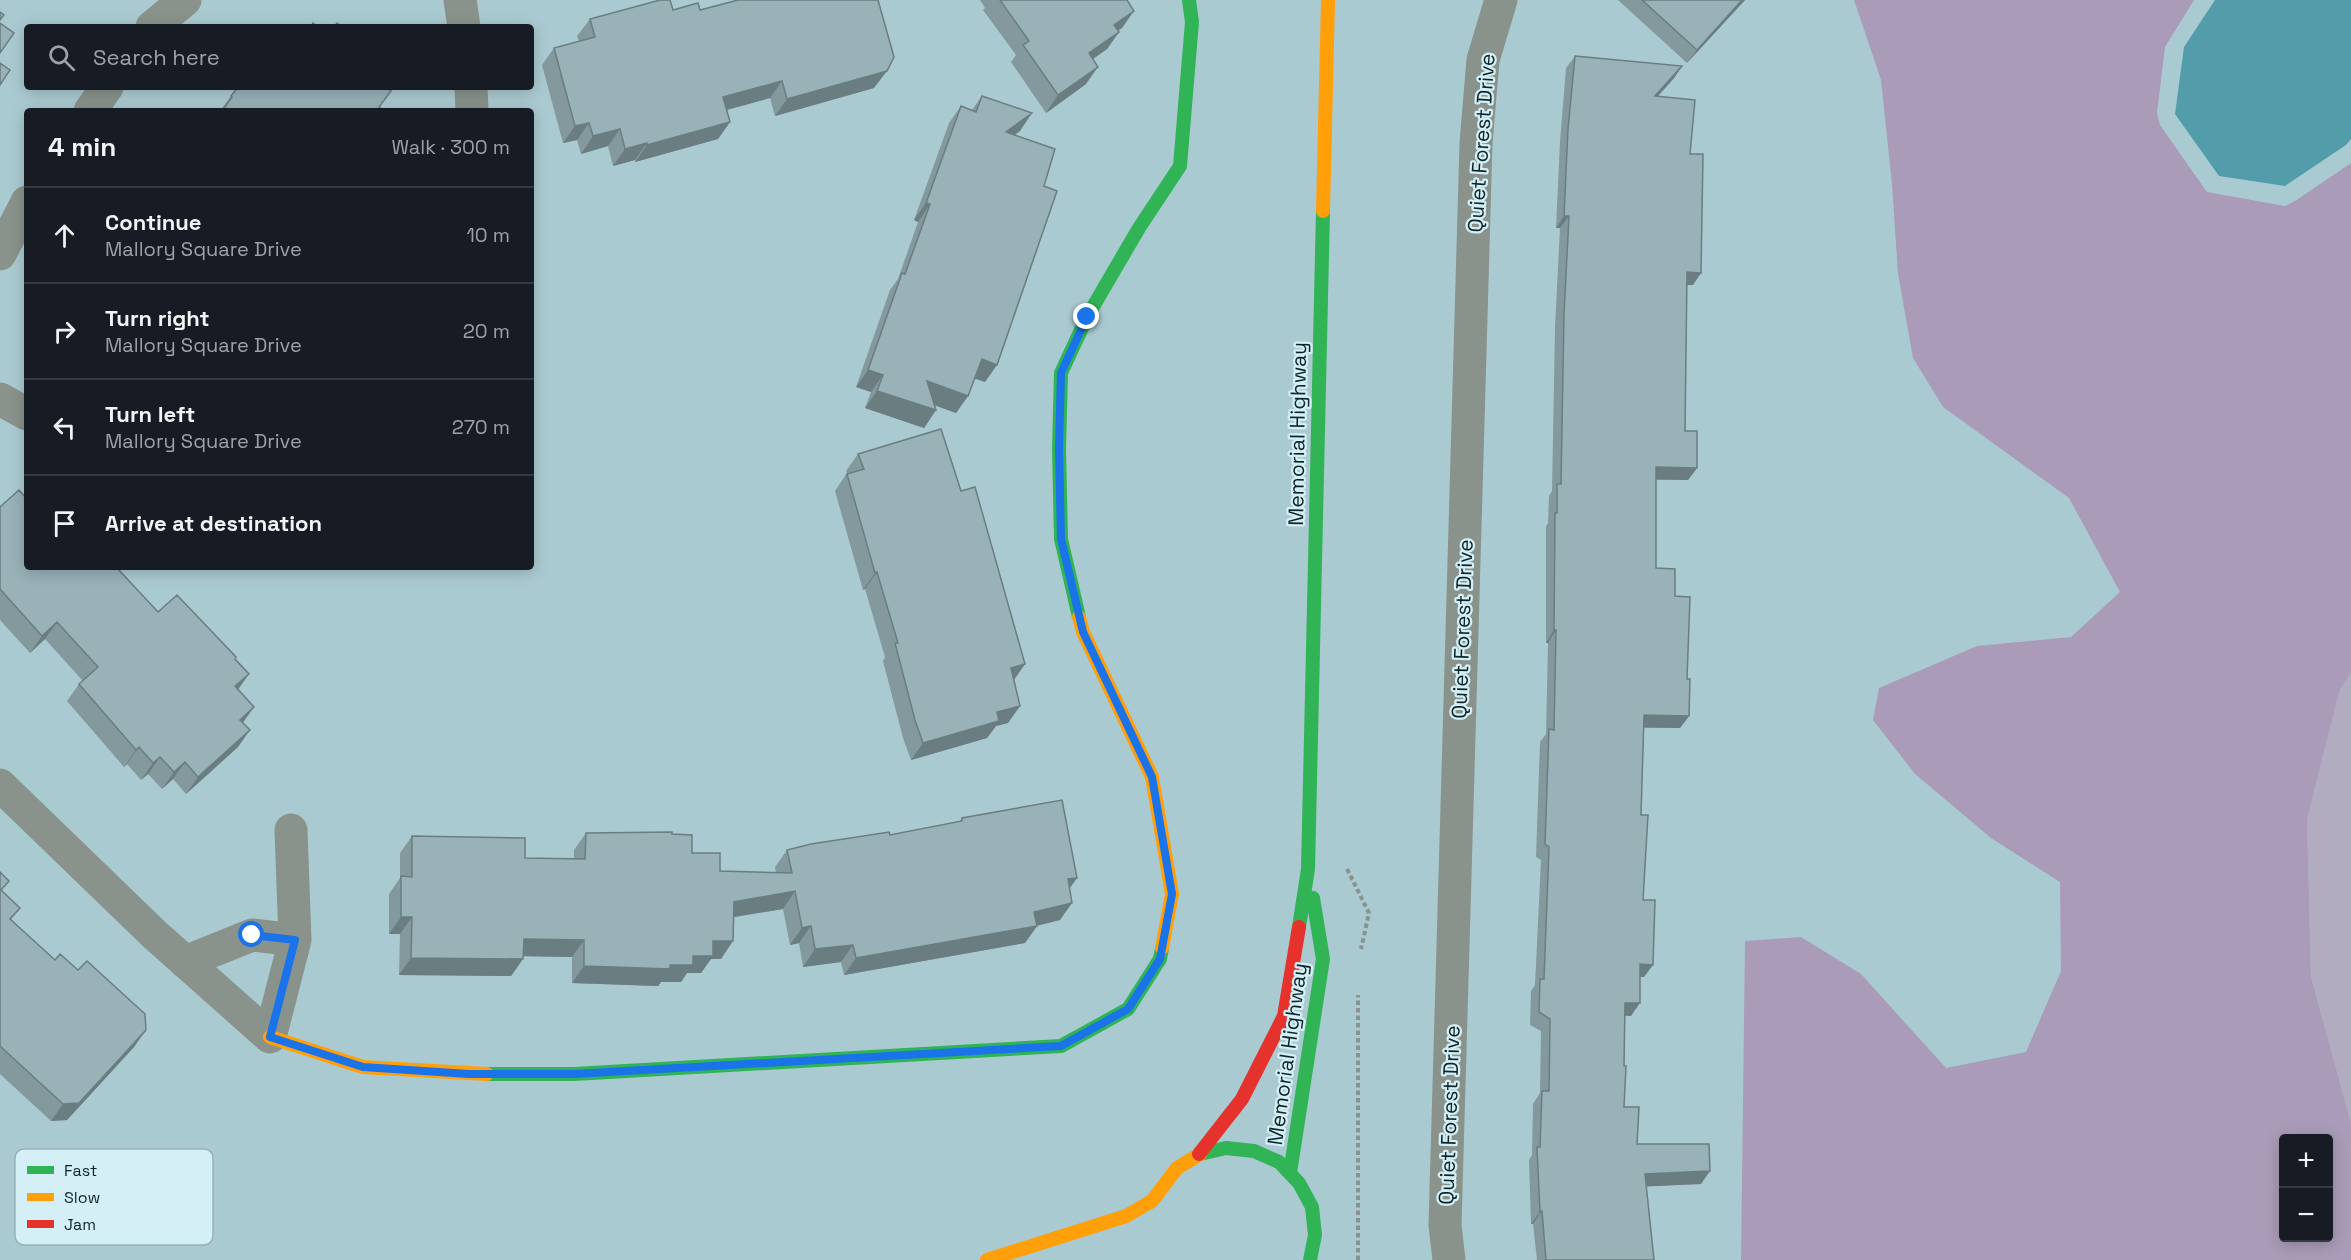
<!DOCTYPE html>
<html lang="en">
<head>
<meta charset="utf-8">
<style>
	:root { --surface:#171b24; --page:#242831; --text:#f1f3f6; --muted:#9ea1a6; --line:#363941 }
	body { margin:0; font-family:"Space Grotesk",sans-serif; background:var(--page); color:var(--text) }
	.controls { position:absolute; right:18px; bottom:18px; display:grid; overflow:hidden; border-radius:6px; box-shadow:0 3px 15px #0003 }
	.controls button { width:54px; height:54px; display:grid; place-items:center; padding:0; border:0; border-bottom:2px solid var(--line); background:var(--surface); color:var(--text); font:30px sans-serif }
	.stop { position:absolute; width:18px; height:18px; margin:-14px; border:4px solid #1a73e8; border-radius:50%; background:#fff }
	.stop.end { background:#1a73e8; border-color:#fff; box-shadow:0 2px 6px #0008 }
	.list { margin:0; padding:0; list-style:none }
	h2 { display:flex; justify-content:space-between; align-items:center; height:78px; margin:0; padding:0 24px; font-size:26px }
	h2 small { font-size:20px; font-weight:400; color:var(--muted) }
	.list li { display:grid; grid-template-columns:39px 1fr auto; gap:18px; align-items:center; box-sizing:border-box; height:96px; padding:0 24px; border-top:2px solid var(--line) }
	.list b { display:block; font-size:22px; white-space:nowrap }
	.list p { margin:0; font-size:20px; white-space:nowrap; color:var(--muted) }
	.list em { font-size:20px; font-style:normal; color:var(--muted) }
	.icon { flex:none; width:33px; height:33px; fill:none; stroke:currentColor; stroke-width:2; stroke-linecap:round; stroke-linejoin:round }
	.map { position:relative; flex:none; width:2351px; height:1260px; overflow:hidden }
	.search { position:absolute; background:var(--surface); box-shadow:0 3px 15px #0003; left:24px; top:24px; width:510px; height:66px; display:flex; align-items:center; gap:15px; box-sizing:border-box; padding:0 21px; border-radius:6px; color:var(--muted); font-size:22px }
	.panel { position:absolute; background:var(--surface); box-shadow:0 3px 15px #0003; left:24px; top:108px; width:510px; height:462px; border-radius:6px }
	.map>svg:first-child { display:block }
	.green { fill:#b2acc0 }
	.forest { fill:#aa9cb8; fill-rule:evenodd }
	.water { fill:#539dab }
	.lines { fill:none; stroke-linecap:round; stroke-linejoin:round }
	.path { stroke:#87938e; stroke-width:4; stroke-dasharray:4.5 3; stroke-linecap:butt }
	.street { stroke:#89938b; stroke-width:33 }
	.fast { stroke:#30b455; stroke-width:14 }
	.slow { stroke:#ff9f0a; stroke-width:14 }
	.jam { stroke:#e5322d; stroke-width:14 }
	.wall { fill:#83999e }
	.shaded-wall { fill:#6a7d81 }
	.building { fill:#98b2b8; stroke:#6a7d81; stroke-width:1.5 }
	.route { stroke:#1a73e8; stroke-width:8 }
	.labels { text-anchor:middle; dominant-baseline:central; stroke-width:4.5; stroke-linejoin:round; paint-order:stroke }
	.street-label { font-size:21px; fill:#0d2529; stroke:#d4f0f6 }
	.key { fill:#d4f0f6; stroke:#98b3b8; stroke-width:1.5 }
	.key-label { font-size:16px; fill:#0d2529 }
</style>
</head>
<body>
<div class="map">
<svg width="2351" height="1260" viewBox="0 0 2351 1260">
	<rect width="100%" height="100%" fill="#aacad1"/>
	<path class="green" d="M2351 673V1123L2311 977 2307 820 2340 689Z"/>
	<path class="forest" d="M1854 0H2194L2165 47 2157 113 2160 125 2207 192 2285 206 2295 201 2351 163V673L2340 689 2307 820 2311 977 2351 1123V1260H1741L1745 941 1801 937 1861 974 1946 1068 2026 1052 2061 971 2060 882 1991 838 1915 774 1873 720 1879 688 1977 646 2071 637 2120 592 2069 498 1943 407 1913 358 1898 274 1892 184 1881 80ZM2284 1138H2328V1238H2284Z"/>
	<path class="water" d="M2215 0H2351V139L2346 145 2285 186 2219 176 2175 114 2184 47Z"/>
	<g class="lines">
		<path class="path" d="M1347 869 1369 913 1361 949
			M1358 1260V995"/>
		<path class="street" d="M460 0 464 27
			M152 27 185 0
			M471 87 472 111
			M90 111 107 87
			M0 254 27 202
			M0 399 27 414
			M0 785 154 934 270 1037 295 940 291 830
			M185 962 252 935 295 940
			M1449 1260 1445 1225 1476 143 1483 60 1501 0"/>
		<path class="fast" d="M1079 617 1061 539 1059 449 1061 373 1087 317 1139 228 1180 166 1192 22 1189 0
			M1299 927 1308 869 1323 211
			M487 1074H574L1061 1046 1128 1009 1160 959 1162 948
			M1200 1154 1226 1148 1254 1151 1279 1162 1299 1183 1312 1207 1315 1235 1310 1260
			M1290 1173 1323 959 1313 898"/>
		<path class="slow" d="M1323 211 1328 0
			M1079 617 1083 632 1152 777 1172 894 1162 948
			M270 1037 363 1067 487 1074
			M987 1260 1126 1216 1152 1201 1177 1168 1200 1154"/>
		<path class="jam" d="M1199 1154 1242 1099 1284 1016 1299 927"/>
	</g>
	<path class="wall" d="M980 0H1127L1122 28 1118 30 1119 32 1107 49 1093 59 1086 84 1046 113 1011 62 1016 55 983 10 985 8Z
		M1618 0H1745L1687 63Z
		M673 10H700L874 88 775 116 770 98 727 110 730 122 718 139 635 162V160L613 166 608 146 581 154 577 140 563 143 542 65 554 48 579 41 577 36 590 19Z
		M1575 56 1682 66 1674 78 1658 96 1690 154 1693 285H1687L1685 431 1697 468 1688 480H1656V568L1675 596 1687 679 1689 716 1680 728H1644L1641 815 1644 977H1640L1631 1016 1625 1015 1624 1066V1107L1637 1144 1701 1184 1646 1186 1654 1260H1537L1533 1224H1531L1529 1160 1532 1155 1533 1104 1540 1093 1541 1031 1530 1025 1531 991 1535 985 1541 860 1536 857 1540 742 1546 734 1548 643H1546V526L1548 523 1549 496 1552 491 1555 327 1560 228H1556L1560 142 1566 68Z
		M231 96 379 107 384 111H220Z
		M982 96 1020 131 1014 135 985 382 975 378 968 396 956 413 934 405 936 410 924 428 865 408 871 392 856 387 890 290 898 279 918 222 914 220 949 123 961 106 972 110Z
		M858 454 961 491 1025 664 1014 680 1020 706 1008 723 996 726 987 738 911 760 903 738 883 661 885 657 865 589 863 590 835 491 847 473 846 471Z
		M0 507 27 567H123L120 571 158 612 235 659 243 722 238 747 186 794 173 779 162 789 148 774 141 780 127 764 124 767 67 701 79 684 83 681 45 639 30 653 0 620Z
		M962 818 1070 889 1060 920 1037 926 1025 943 844 975 841 962 803 967 799 943 790 945 783 909 734 917 721 959H711L701 973H687L681 982H661L658 986 572 983V957L523 956V959L511 976 399 975 400 934H389V894L400 878V853L412 836 525 858 574 859V850L586 833 672 834 692 853 720 871 776 873 775 867 787 850 890 835 959 822Z
		M0 872 2 892 12 920 134 1047 67 1120 51 1121 0 1074Z"/>
	<path class="shaded-wall" d="M1742 0H1745L1687 63 1697 50Z
		M1134 11 1122 28 1102 42 1114 25Z
		M1119 32 1107 49 1077 70 1089 53Z
		M1682 66 1674 78 1647 108 1655 96Z
		M1098 67 1086 84 1046 113 1058 95Z
		M887 71 874 88 775 116 787 99Z
		M782 81 770 98 711 114 723 97Z
		M1032 113 1020 131 994 149 1006 132Z
		M730 122 718 139 635 162 647 145Z
		M589 123 577 140 563 143 575 126Z
		M620 129 608 146 581 154 593 136Z
		M647 143 635 160 613 166 625 149Z
		M926 203 930 204 918 222 914 220Z
		M1564 216H1569L1560 228H1556Z
		M1687 272 1701 273 1693 285H1678Z
		M982 359 997 365 985 382 970 377Z
		M868 370 883 375 871 392 856 387Z
		M927 381 968 396 956 413 915 398Z
		M877 391 936 410 924 428 865 408Z
		M1656 467 1697 468 1688 480 1647 479Z
		M118 567H123L120 571 105 585Z
		M877 572 865 589 863 590 875 573Z
		M57 622 45 639 30 653 42 636Z
		M1554 630H1556L1548 643H1546Z
		M1025 664 1013 681 1011 668Z
		M249 674 237 691 235 686Z
		M1020 706 1008 723 996 726 987 738 911 760 923 743 997 712Z
		M254 707 242 724 240 720Z
		M1644 715 1689 716 1680 728 1635 727Z
		M250 730 238 747 186 794 198 777Z
		M139 747 127 764 124 767 136 750Z
		M160 757 148 774 141 780 153 763Z
		M185 762 173 779 162 789 174 772Z
		M1077 878 1065 895 1068 879Z
		M795 891 783 909 722 919 734 902Z
		M1072 903 1060 920 1026 928 1037 926 1025 943 844 975 856 958 1034 912Z
		M401 917H412L400 934H389Z
		M811 926 799 943 790 945 802 928Z
		M524 939 584 940 572 957 512 956Z
		M713 941H733L721 959H711L701 973H687L681 982H661L658 986 572 983 584 966 670 965Z
		M853 945 841 962 803 967 815 949Z
		M411 958 523 959 511 976 399 975Z
		M1640 964 1653 965 1644 977 1631 976Z
		M1625 1003H1640L1631 1016 1616 1015Z
		M146 1030 134 1047 67 1120 51 1121 63 1104Z
		M1710 1171 1701 1184 1636 1187 1645 1174Z
		M1542 1211 1533 1224H1531L1540 1212Z"/>
	<path class="building" d="M660 0H670L673 10 698 3 700 10 738 0H878L894 57 887 71 787 99 782 81 723 97 730 122 647 145V143L625 149 620 129 593 136 589 123 575 126 554 48 595 37 590 19Z
		M1000 0H1127L1134 11 1114 25 1119 32 1089 53 1098 67 1058 95 1023 45 1029 41Z
		M1642 0H1742L1697 50Z
		M0 12 4 15 0 20Z
		M0 23 14 33 0 53Z
		M313 23 318 27H311Z
		M337 23 343 27H334Z
		M1575 56 1682 66 1655 96 1695 100 1690 154H1703L1701 273 1687 272 1685 431H1697V468L1656 467V568L1675 569V596L1690 597 1687 679H1690L1689 716 1644 715 1641 815H1648L1643 900H1655L1653 965 1640 964V1003H1625L1624 1066H1626L1624 1107H1639L1637 1144H1709L1710 1171 1645 1174 1654 1260H1546L1542 1211 1540 1212 1537 1147H1540L1542 1091H1549L1550 1019 1539 1012 1540 979H1544L1549 847 1545 844 1549 729 1554 730 1556 630H1554L1555 513H1557V484H1561L1564 315 1569 216H1564L1568 129Z
		M0 63 10 70 0 85Z
		M238 87H386L391 91 379 107 384 111H222L232 97 231 96Z
		M982 96 1032 113 1006 132 1055 149 1044 186 1057 191 997 365 982 359 968 396 927 381 936 410 877 391 883 375 868 370 902 273 905 274 930 204 926 203 961 106 976 112Z
		M941 429 961 491 975 487 1025 664 1011 668 1020 706 997 712 999 721 923 743 915 720 895 643H898L877 572 875 573 847 474 864 469 858 454Z
		M19 490 26 498H27V567H118L117 568 158 612 177 595 236 657 235 659 249 674 235 686 254 707 240 720 250 730 198 777 185 762 174 772 160 757 153 763 139 747 136 750 79 684 98 667 57 622 42 636 0 589V507Z
		M1062 800 1077 878 1068 879 1072 903 1034 912 1037 926 856 958 853 945 815 949 811 926 802 928 795 891 734 902 733 941H713V956H693V965H670V969L584 966V940L524 939 523 959 411 958 412 917H401V876L412 877V836L525 838V858L585 859 586 833 672 832V834L692 835V853H720V871L792 873 787 850 811 844 889 832 890 835 962 821V818Z
		M0 872 9 881 1 890 20 908 10 919 55 960 60 954 78 970 87 961 145 1014 146 1030 79 1103 63 1104 0 1046Z"/>
	<g class="lines">
		<path class="route" d="M252 935 295 940 270 1037 363 1067 469 1074H574L1061 1046 1128 1009 1160 959 1172 894 1152 777 1083 632 1061 539 1059 449 1061 373 1087 317"/>
	</g>
	<g class="labels">
		<g class="street-label">
			<text transform="translate(1481 143) rotate(-86)">Quiet Forest Drive</text>
			<text transform="translate(1297 434) rotate(-89)">Memorial Highway</text>
			<text transform="translate(1462 629) rotate(-88)">Quiet Forest Drive</text>
			<text transform="translate(1287 1054) rotate(-82)">Memorial Highway</text>
			<text transform="translate(1449 1115) rotate(-88)">Quiet Forest Drive</text>
		</g>
	</g>
	<rect x="15" y="1149" width="198" height="96" rx="9" class="key"/>
	<rect x="27" y="1166" width="27" height="8" fill="#30b455"/>
	<rect x="27" y="1193" width="27" height="8" fill="#ff9f0a"/>
	<rect x="27" y="1220" width="27" height="8" fill="#e5322d"/>
	<g class="key-label">
		<text x="64" y="1176">Fast</text>
		<text x="64" y="1203">Slow</text>
		<text x="64" y="1230">Jam</text>
	</g>
</svg>
<div class="controls">
<button>+</button>
<button>−</button>
</div>
<div class="stop" style="left:252px;top:935px"></div>
<div class="stop end" style="left:1087px;top:317px"></div>
<div class="search"><svg class="icon" aria-label="search" viewBox="0 0 24 24"><circle cx="10" cy="10" r="6"/><path d="M15 15l6 6"/></svg>Search here</div>
<section class="panel">
<h2>4 min<small>Walk · 300 m</small></h2>
<ul class="list">
<li><svg class="icon" aria-label="ahead" viewBox="0 0 24 24"><path d="M12 20V5M6 11l6-6 6 6"/></svg><div><b>Continue</b><p>Mallory Square Drive</p></div><em>10 m</em></li>
<li><svg class="icon" aria-label="right" viewBox="0 0 24 24"><path d="M7 20v-9h11M14 6l5 5-5 5"/></svg><div><b>Turn right</b><p>Mallory Square Drive</p></div><em>20 m</em></li>
<li><svg class="icon" aria-label="left" viewBox="0 0 24 24"><path d="M17 20v-9H6M10 6l-5 5 5 5"/></svg><div><b>Turn left</b><p>Mallory Square Drive</p></div><em>270 m</em></li>
<li><svg class="icon" aria-label="arrive" viewBox="0 0 24 24"><path d="M6 21V4h12l-3 4 3 4H6"/></svg><div><b>Arrive at destination</b></div></li>
</ul>
</section>
</div>
</body>
</html>
